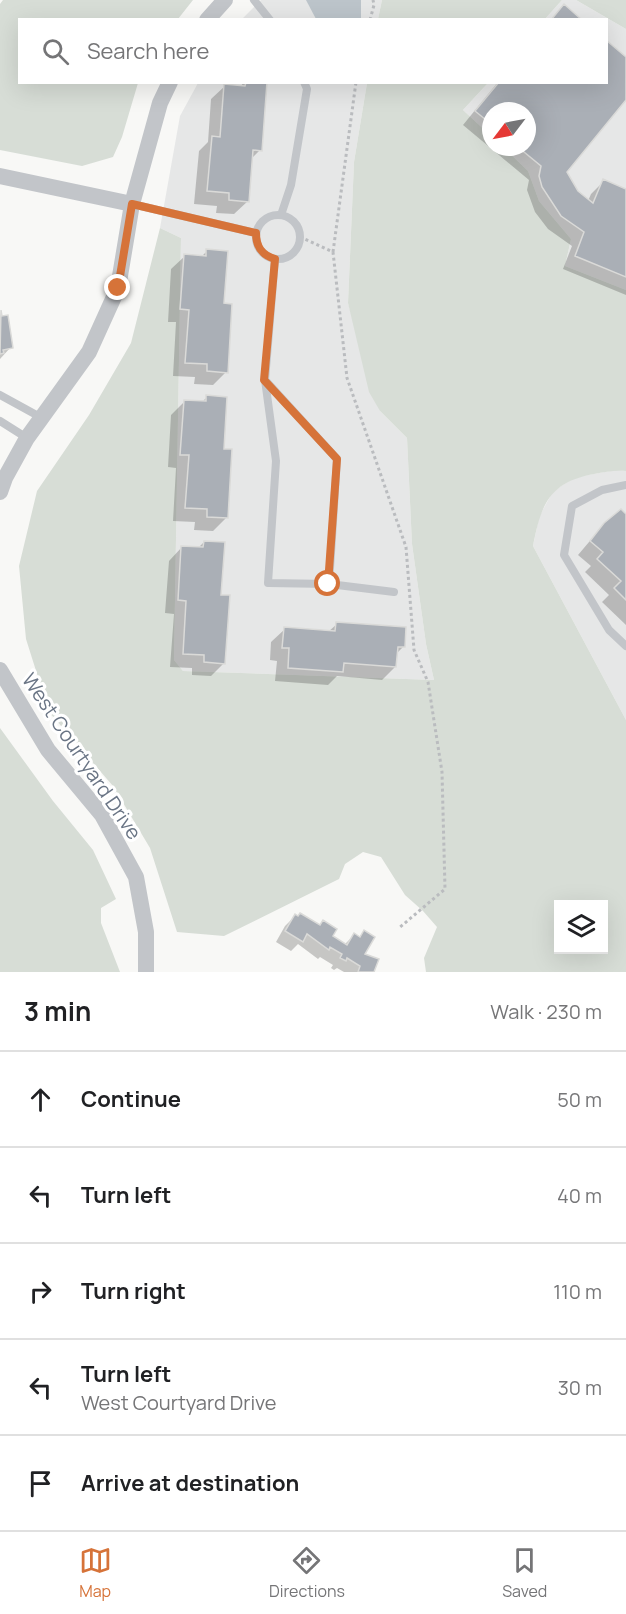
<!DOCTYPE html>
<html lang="en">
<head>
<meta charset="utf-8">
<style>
	:root { --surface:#fff; --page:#f2f2f2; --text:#202124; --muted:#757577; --line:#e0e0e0; --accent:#d67339 }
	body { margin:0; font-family:Manrope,sans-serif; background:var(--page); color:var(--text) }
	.controls { position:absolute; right:18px; bottom:18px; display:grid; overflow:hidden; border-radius:0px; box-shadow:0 6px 24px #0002 }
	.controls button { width:54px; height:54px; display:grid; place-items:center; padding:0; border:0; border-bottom:2px solid var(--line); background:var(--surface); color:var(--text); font:30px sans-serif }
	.compass { position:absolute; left:482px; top:102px; width:54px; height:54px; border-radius:50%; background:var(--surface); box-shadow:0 6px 24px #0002; rotate:238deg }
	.stop { position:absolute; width:18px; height:18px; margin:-14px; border:4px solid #d67339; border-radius:50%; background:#fff }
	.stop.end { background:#d67339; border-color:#fff; box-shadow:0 2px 6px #0008 }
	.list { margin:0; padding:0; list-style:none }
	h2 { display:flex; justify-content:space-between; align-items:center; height:78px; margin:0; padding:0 24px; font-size:26px }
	h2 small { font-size:20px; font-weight:400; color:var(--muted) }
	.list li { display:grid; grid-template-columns:39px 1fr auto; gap:18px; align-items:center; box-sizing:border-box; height:96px; padding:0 24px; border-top:2px solid var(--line) }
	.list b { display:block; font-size:22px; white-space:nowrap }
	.list p { margin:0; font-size:20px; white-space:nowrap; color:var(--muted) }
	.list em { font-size:20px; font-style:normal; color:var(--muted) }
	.icon { flex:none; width:33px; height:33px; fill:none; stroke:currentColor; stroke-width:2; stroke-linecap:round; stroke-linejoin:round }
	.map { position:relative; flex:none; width:626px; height:972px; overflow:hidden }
	.search { position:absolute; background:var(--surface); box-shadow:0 6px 24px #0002; left:18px; right:18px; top:18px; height:66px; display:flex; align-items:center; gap:15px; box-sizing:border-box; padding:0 21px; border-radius:0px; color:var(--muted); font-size:22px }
	.sheet { height:558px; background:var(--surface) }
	nav { display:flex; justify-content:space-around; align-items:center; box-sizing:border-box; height:84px; border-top:2px solid var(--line); background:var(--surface); font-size:16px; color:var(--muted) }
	nav a { display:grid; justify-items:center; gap:3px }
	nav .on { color:var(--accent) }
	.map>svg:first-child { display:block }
	.built { fill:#e6e7e7 }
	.green { fill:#d7ddd6; fill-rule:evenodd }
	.water { fill:#bcc4ca }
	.shadow { fill:#0003; fill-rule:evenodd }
	.building { fill:#aaafb6; stroke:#dadad8; stroke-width:1.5 }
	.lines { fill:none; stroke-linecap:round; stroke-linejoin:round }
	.path { stroke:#babcbf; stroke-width:3; stroke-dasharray:3 3; stroke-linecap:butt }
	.service { stroke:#c2c5c9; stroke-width:8 }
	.minor { stroke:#c2c5c9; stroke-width:16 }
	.route { stroke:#d67339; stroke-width:8 }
	.labels { text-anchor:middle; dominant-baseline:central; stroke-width:6; stroke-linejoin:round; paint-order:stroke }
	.street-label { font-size:20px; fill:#6a7585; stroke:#fff }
</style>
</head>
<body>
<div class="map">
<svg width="626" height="972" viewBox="0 0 626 972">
	<rect width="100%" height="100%" fill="#f8f8f6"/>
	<path class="built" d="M261 0H382L378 19 241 20Z
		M562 0H576L626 29V290L565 266 571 239 539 201 528 171 503 147H527V111H491V136L463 110 488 83 606 82V20L545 19Z
		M198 83H367L354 162 348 303 380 411 407 438 412 544 426 644 434 680 183 671 174 660 181 238 160 228 180 116Z
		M616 470 626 471V720L533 546 539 517 553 491 576 477Z"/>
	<path class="green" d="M3 0H193L178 19 20 20V82L138 83 122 137 113 157 82 166 0 150V4Z
		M382 0H562L545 19H378Z
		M576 0H626V29Z
		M367 83H488L463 110 491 136V147H503L528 171 539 201 571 239 565 266 626 290V471C615 470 605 472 594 474 549 482 541 505 533 546L626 720V972H426L424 958 437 927 423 911 405 895 381 857 363 852 345 864 339 879 224 936 177 932 150 848 113 786 49 712 26 639 19 566 37 491 89 415 131 343 160 228 181 238 174 660 183 671 434 680 426 644 412 544 407 438 380 411 369 392 348 303 354 162ZM558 904H604V950H558Z
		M0 728 53 801 93 850 116 899 101 908V923L120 972H0Z"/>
	<path class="water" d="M306 0H361V19H316Z"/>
	<path class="shadow" d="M626 59V98L565 172 577 192 588 201 591 194 604 181 626 190V295L563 269 572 246 548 229 535 212 527 190 529 180 463 125 498 82H606ZM491 111H527V147H491Z
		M244 82H265L260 150 251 159 248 201 234 214 216 213 217 206 194 204 199 151 208 142 211 99 225 86 240 87Z
		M207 251 222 304 226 372 213 385 194 384 195 377 173 376 176 322H168L171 269 185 256 201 257Z
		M0 314 1 318 7 317 11 347 0 359Z
		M207 397 222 450 226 518 213 531 194 530 195 522 173 521 176 468 168 467 171 415 184 402 201 403Z
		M626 516V625L602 602 609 595 585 572 591 566 578 555 600 529Z
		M204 542 220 596 224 663 211 676 192 675V668L170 667 174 614 165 613 169 561 182 547 198 548Z
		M337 624 403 647 396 654 395 667 382 680 337 676 328 685 275 681 277 661 270 660 271 642 285 629 328 632Z
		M295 916 344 945 354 935 358 938 364 932 363 955 372 972H344L337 968 334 970 331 968 333 965 320 957 318 959 298 944 291 951 276 942 285 926Z"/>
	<path class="building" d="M564 4 582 20H551Z
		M606 40 626 57V100L567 172 578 191 593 203 603 179 626 189V277L575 256 584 232 561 216 542 187 539 176 541 166 518 147H527V111H491V124L475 111 499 82H606Z
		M246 82H267L262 151 253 150 249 202 229 200V193L207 191 212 136 220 137 224 84 245 86Z
		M206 249 228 251 224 303 232 304 228 373 207 371V364L185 363 189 310 180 309 184 254 206 256Z
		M1 310 2 316 8 315 13 348 3 350 4 353 0 354Z
		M206 395 227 397 224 449H232L228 518 207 517V509L185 508 189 455H180L184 400 206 401Z
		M621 509 626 514V600L614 588 621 581 597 559 603 552 590 541 604 523Z
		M204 541 225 542 221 595H230L225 664 204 662V655L183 654 186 601 178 600 181 546 203 547Z
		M336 622 406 627 405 647H398L396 667 344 663 343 672 288 668 289 648H282L284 627 335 631Z
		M300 913 320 925 323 920 337 929 333 936 347 945 354 933 360 937 364 930 375 937 365 954 379 959 374 972H358L360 966 347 958 346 961 340 958 342 954 330 947 329 950 307 934 303 942 285 931 295 914 298 916Z"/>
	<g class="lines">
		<path class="path" d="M370 20 374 5 373 0
			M300 237 333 252 347 378 406 547 414 650 428 682 442 772 445 889 399 928
			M333 252 356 82"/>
		<path class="service" d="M254 0 270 20
			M132 204 256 233
			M256 237a22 22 0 1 1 44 0a22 22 0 1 1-44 0Z
			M281 215 291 185 307 89 304 82
			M265 380 337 459 329 584 268 583 276 461 265 380 275 259
			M0 395 42 418
			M0 421 27 438
			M626 485 602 490 572 506 564 555 609 630 626 646
			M329 584 394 592"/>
		<path class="minor" d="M207 20 225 0
			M0 176 132 204
			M0 492 5 478 27 438 89 352 118 288 132 204 160 103 170 82
			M0 670 48 750 102 815 136 877 146 932V972"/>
	</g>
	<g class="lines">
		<path class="route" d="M118 288 132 204 256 233C256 247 262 255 275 259L264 380 337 459 328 584"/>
	</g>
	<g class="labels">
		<g class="street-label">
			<text transform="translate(82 756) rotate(56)">West Courtyard Drive</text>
		</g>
	</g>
</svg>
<div class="controls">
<button><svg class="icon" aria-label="layers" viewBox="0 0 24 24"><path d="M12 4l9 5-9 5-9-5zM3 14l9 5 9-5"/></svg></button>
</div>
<svg class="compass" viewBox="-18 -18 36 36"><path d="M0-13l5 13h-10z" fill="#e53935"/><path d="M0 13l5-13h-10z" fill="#757577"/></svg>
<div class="stop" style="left:328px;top:584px"></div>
<div class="stop end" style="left:118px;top:288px"></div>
<div class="search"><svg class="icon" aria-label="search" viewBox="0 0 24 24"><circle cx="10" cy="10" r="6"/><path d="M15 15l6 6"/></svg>Search here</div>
</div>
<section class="sheet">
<h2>3 min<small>Walk · 230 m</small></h2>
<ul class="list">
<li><svg class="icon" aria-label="ahead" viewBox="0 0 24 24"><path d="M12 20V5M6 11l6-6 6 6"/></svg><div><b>Continue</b></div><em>50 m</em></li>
<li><svg class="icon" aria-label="left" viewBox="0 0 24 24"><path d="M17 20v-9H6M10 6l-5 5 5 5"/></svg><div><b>Turn left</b></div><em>40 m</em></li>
<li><svg class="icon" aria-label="right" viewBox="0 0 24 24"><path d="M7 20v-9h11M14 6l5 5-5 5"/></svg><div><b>Turn right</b></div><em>110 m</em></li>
<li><svg class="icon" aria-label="left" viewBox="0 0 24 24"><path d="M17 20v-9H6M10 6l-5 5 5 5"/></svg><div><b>Turn left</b><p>West Courtyard Drive</p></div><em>30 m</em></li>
<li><svg class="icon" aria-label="arrive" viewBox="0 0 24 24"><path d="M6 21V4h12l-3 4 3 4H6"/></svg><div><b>Arrive at destination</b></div></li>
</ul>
</section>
<nav>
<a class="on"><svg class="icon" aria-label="map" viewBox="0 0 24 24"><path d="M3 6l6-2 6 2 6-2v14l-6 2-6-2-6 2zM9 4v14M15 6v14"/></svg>Map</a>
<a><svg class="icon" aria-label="directions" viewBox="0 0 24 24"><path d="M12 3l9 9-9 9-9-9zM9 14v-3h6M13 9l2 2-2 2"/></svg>Directions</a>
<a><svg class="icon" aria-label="saved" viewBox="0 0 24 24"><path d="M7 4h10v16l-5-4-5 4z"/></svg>Saved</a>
</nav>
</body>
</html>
